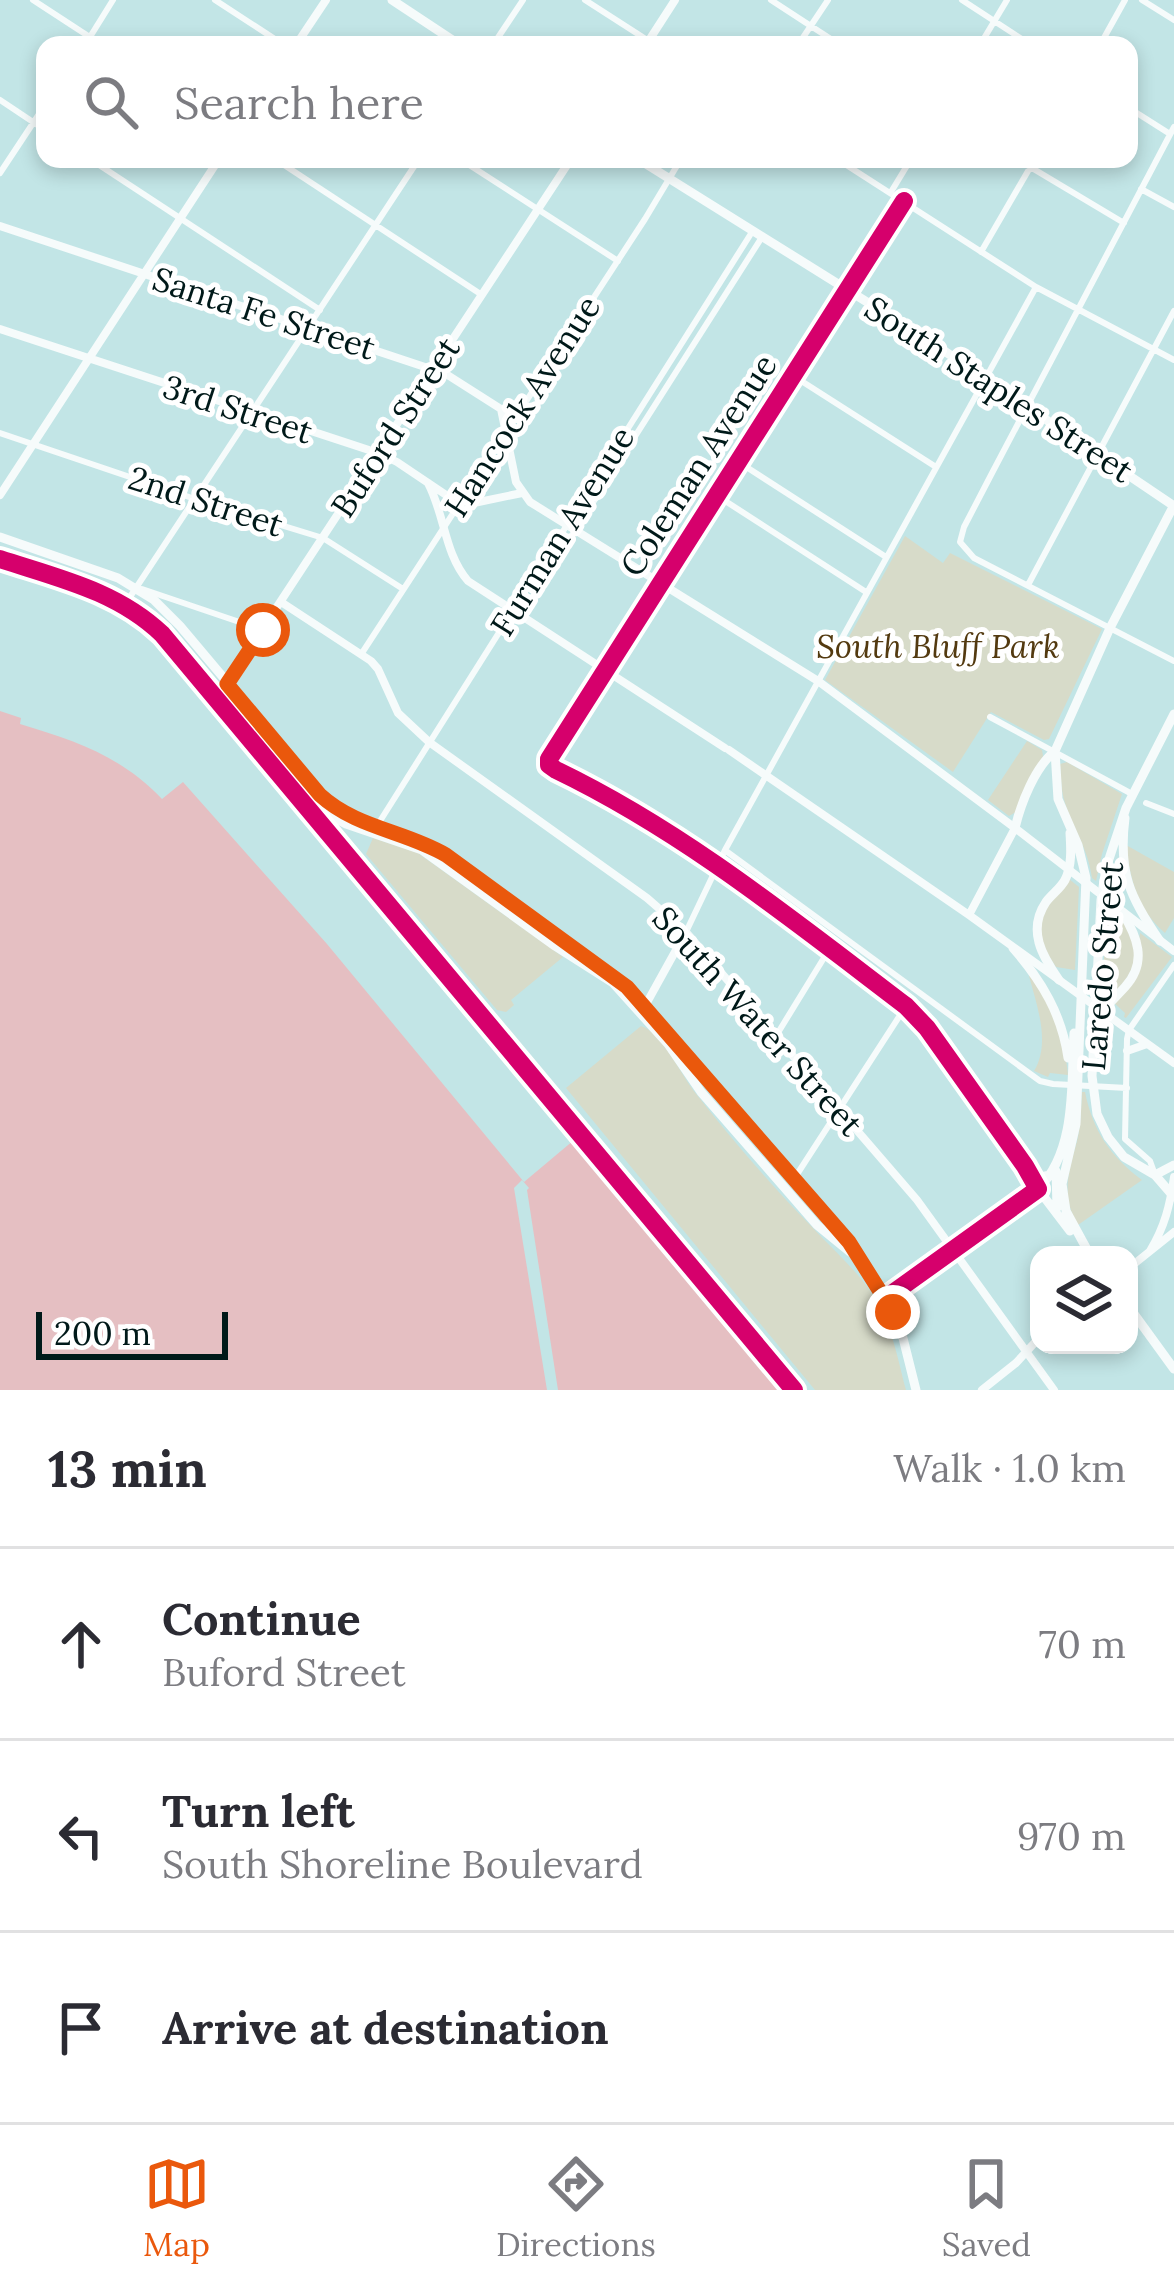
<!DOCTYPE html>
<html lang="en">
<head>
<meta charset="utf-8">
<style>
	:root { --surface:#fff; --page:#f7f7f7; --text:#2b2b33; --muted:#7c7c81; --line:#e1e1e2; --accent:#ea580c }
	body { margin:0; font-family:Lora,serif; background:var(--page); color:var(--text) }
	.controls { position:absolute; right:36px; bottom:36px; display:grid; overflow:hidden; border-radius:24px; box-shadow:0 6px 18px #0003 }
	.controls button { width:108px; height:108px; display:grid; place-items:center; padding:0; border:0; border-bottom:3px solid var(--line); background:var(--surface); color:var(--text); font:60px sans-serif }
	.scale { position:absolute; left:36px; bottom:30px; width:192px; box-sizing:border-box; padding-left:12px; border:6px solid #001919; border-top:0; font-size:33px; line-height:42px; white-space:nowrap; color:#001919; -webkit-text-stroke:9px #fff; paint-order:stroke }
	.stop { position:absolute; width:36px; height:36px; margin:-27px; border:9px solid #ea580c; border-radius:50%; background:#fff }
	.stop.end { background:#ea580c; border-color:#fff; box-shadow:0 3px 12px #0008 }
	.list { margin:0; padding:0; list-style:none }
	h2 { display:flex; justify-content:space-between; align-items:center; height:156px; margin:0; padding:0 48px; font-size:51px }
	h2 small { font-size:39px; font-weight:400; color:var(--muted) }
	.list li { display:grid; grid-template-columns:78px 1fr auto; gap:36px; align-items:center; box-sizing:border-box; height:192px; padding:0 48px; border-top:3px solid var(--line) }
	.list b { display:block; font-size:45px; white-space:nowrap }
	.list p { margin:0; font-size:39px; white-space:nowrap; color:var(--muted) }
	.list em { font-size:39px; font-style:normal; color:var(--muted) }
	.icon { flex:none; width:66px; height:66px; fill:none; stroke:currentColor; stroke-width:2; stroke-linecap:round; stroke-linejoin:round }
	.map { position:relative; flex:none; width:1174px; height:1390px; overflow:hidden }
	.search { position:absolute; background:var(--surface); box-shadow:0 6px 18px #0003; left:36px; right:36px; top:36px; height:132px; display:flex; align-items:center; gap:30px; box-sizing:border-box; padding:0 42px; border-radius:24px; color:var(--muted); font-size:45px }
	.sheet { height:732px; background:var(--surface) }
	nav { display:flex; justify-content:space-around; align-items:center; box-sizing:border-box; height:168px; border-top:3px solid var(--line); background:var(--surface); font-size:33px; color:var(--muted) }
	nav a { display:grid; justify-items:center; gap:6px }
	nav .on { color:var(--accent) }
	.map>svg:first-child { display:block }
	.green { fill:#d7dbc9 }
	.water { fill:#e5bfc2 }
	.pier { fill:#c2e5e6 }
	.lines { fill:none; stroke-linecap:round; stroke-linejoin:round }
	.minor { stroke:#f6fbfb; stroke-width:6 }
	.tertiary { stroke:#f6fbfb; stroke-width:8 }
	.secondary { stroke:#f6fbfb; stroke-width:8 }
	.primary { stroke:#f6fbfb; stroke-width:9 }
	.cycleway-casing { stroke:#fff; stroke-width:26 }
	.cycleway { stroke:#d6006c; stroke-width:18 }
	.route { stroke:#ea580c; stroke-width:15 }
	.labels { text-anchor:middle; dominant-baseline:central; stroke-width:10; stroke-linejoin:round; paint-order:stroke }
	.street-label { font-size:33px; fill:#001919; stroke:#fff }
	.park-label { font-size:33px; font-style:italic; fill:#533a10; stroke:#fff }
</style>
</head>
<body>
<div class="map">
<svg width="1174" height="1390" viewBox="0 0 1174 1390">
	<rect width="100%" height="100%" fill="#c2e5e6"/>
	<path class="green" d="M905 536 943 563 950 553 1102 629 1049 739 1044 740 991 712 953 772 825 680Z
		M1027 741 1042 750 1043 756 1016 812 1009 816 988 800Z
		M1067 762 1122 794 1102 854 1096 881 1092 878C1088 848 1074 831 1065 803 1061 791 1061 777 1060 764Z
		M373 838 418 853 563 957 511 1000 514 1005 506 1012 497 1010 366 854Z
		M1126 845 1174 872V918L1165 933C1138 910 1130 880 1126 845Z
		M1069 879 1079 887 1075 970 1056 967C1029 927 1041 913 1069 879Z
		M1123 921C1144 956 1135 973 1108 999L1102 995 1106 923Z
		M1140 933 1172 957 1126 1018 1124 1017 1125 1013 1113 1002 1133 982Z
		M1031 974C1051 1002 1065 1040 1068 1075L1050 1073 1048 1077 1034 1071C1051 1043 1037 1006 1029 976Z
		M641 1026C661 1031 682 1077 697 1095 733 1141 772 1186 812 1227 833 1250 856 1269 873 1295 892 1325 897 1356 906 1390H815L566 1088Z
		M1082 1092H1085C1093 1131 1110 1156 1142 1180L1078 1225C1060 1196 1069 1171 1077 1141 1081 1125 1081 1108 1082 1092Z"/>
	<path class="water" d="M0 711 21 718 20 724C76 741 121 756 162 799L183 782 327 944 524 1182 574 1140 782 1390H0Z"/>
	<path class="pier" d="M522 1180 529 1188 527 1190 558 1390H547L514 1188Z"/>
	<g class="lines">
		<path class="minor" d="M33 0 102 45
			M215 0 284 45
			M585 0 655 45
			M771 0 840 45
			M962 0 1031 45
			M1142 0 1174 20
			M85 45 113 0
			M493 45 523 0
			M798 45 828 0
			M980 45 1007 0
			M1100 45 1125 0
			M0 100 45 130
			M1129 108 1170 134
			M1174 127 991 475 964 527 960 542 974 558 1174 661
			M90 159 320 310
			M275 159 482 295
			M460 159 618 261
			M837 159 1036 287 1174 360
			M1017 159 1124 223
			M0 173 45 105
			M1141 189 1174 207
			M891 192 911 159
			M904 201 549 759V765L718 865 906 1006 927 1028 1025 1166 1038 1189
			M981 252 1035 159
			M792 375 936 467
			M0 433 195 499 323 538 403 589
			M737 461 886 557
			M716 495 866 592
			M1028 585 1174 311
			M142 589 263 630
			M128 600 419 159
			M520 617 762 237
			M362 653 645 219 681 159
			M990 717 1132 794
			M1146 803 1174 814
			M375 829 752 232
			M726 851 1040 1081 1053 1084 1127 1088
			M686 932 725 850 1036 287
			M776 1036 830 948
			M1154 1172 1150 1161 1125 1139 1127 1039 1129 1030 1174 965
			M794 1179 906 1006"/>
		<path class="tertiary" d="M646 45 675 0
			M281 602 371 661 378 669 398 713 429 742 647 898 686 932 917 1200 1054 1390
			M227 683 571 159
			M645 1006 686 932
			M1150 1251C1165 1226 1170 1205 1174 1177
			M1129 1268 1174 1232
			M886 1298 1038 1189
			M982 1390 1016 1363 1039 1338"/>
		<path class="secondary" d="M296 45 326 0
			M0 226 446 374 501 409 516 482 530 502 818 681 1015 828 1174 951
			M0 329 378 453 397 462 458 503 469 504 522 493
			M428 483C445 515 444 553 468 581L725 748
			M0 495 219 159
			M729 750 969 915 1174 1063
			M969 915 1015 828
			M1127 1051 1147 1044"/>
		<path class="primary" d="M392 0 460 45
			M638 159 931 342 1174 506
			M0 537 118 578 154 600 180 626 329 803C363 830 409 832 446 855L609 971 645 1006 849 1242 893 1312 900 1326 916 1390
			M0 553C63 574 121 586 170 635L325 813 346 824 422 850 555 946 613 983 668 1044 701 1092 817 1225 850 1252
			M1174 714 1126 808 1106 868 1101 900 1092 1076 1097 1114 1108 1137 1124 1157 1155 1175 1174 1197
			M1125 818C1118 872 1130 898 1160 941
			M1015 828C1021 803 1035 767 1055 751
			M1013 948C1042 981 1062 1015 1068 1058
			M1059 980C1042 956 1027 930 1046 902 1052 894 1060 889 1065 880 1072 866 1071 849 1070 833
			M1099 1018C1106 1005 1115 998 1125 987 1148 962 1137 936 1122 912
			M1025 1166 1041 1177 1050 1175
			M1056 1171 1057 1208
			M1155 1175 1174 1165
			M1070 1231 1038 1189C1077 1151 1071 1083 1074 1033
			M1090 1255 1066 1211 1062 1184 1076 1124 1086 878 1078 845 1058 799 1055 751 1110 628 1174 505
			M1129 1307 1174 1369"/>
		<g class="cycleway-casing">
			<path id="cycleway" d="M0 559C58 578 117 591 162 634L794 1390
				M886 1298 1038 1189 1025 1166 927 1028 906 1006C794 921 683 831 556 770L549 765V759L904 201"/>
		</g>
		<use href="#cycleway" class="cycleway"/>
	</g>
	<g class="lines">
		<path class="route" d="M263 630 227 684 320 795C356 828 405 831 446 855L627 987 849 1242 893 1312"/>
	</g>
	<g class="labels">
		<g class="street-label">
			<text transform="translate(264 313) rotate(18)">Santa Fe Street</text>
			<text transform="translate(999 389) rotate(33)">South Staples Street</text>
			<text transform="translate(522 406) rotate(-57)">Hancock Avenue</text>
			<text transform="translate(238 409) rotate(18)">3rd Street</text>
			<text transform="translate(395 427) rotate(-57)">Buford Street</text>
			<text transform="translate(698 465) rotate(-57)">Coleman Avenue</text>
			<text transform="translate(206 501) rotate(18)">2nd Street</text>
			<text transform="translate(562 531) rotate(-58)">Furman Avenue</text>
			<text transform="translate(1102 966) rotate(-85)">Laredo Street</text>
			<text transform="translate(758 1021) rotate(48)">South Water Street</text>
		</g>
		<g class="park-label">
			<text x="938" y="646">South Bluff Park</text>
		</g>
	</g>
</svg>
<div class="controls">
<button><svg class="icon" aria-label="layers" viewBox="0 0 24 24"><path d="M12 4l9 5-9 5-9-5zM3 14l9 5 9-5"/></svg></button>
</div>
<div class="scale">200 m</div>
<div class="stop" style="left:263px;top:630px"></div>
<div class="stop end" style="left:893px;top:1312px"></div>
<div class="search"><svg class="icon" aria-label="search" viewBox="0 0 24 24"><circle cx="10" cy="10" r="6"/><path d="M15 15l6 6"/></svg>Search here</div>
</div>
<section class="sheet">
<h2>13 min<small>Walk · 1.0 km</small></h2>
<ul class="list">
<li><svg class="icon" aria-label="ahead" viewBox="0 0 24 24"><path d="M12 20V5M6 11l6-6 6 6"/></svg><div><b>Continue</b><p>Buford Street</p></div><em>70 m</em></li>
<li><svg class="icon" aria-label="left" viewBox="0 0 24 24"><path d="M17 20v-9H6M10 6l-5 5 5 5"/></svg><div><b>Turn left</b><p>South Shoreline Boulevard</p></div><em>970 m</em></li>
<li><svg class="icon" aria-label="arrive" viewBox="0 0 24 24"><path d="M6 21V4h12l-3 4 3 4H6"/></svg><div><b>Arrive at destination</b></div></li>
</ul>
</section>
<nav>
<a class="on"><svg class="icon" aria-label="map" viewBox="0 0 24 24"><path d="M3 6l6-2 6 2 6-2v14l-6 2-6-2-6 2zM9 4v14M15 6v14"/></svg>Map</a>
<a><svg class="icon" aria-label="directions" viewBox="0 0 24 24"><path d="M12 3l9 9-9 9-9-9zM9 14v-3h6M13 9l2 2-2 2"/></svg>Directions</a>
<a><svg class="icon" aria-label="saved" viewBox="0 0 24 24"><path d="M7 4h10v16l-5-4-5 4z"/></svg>Saved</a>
</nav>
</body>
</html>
